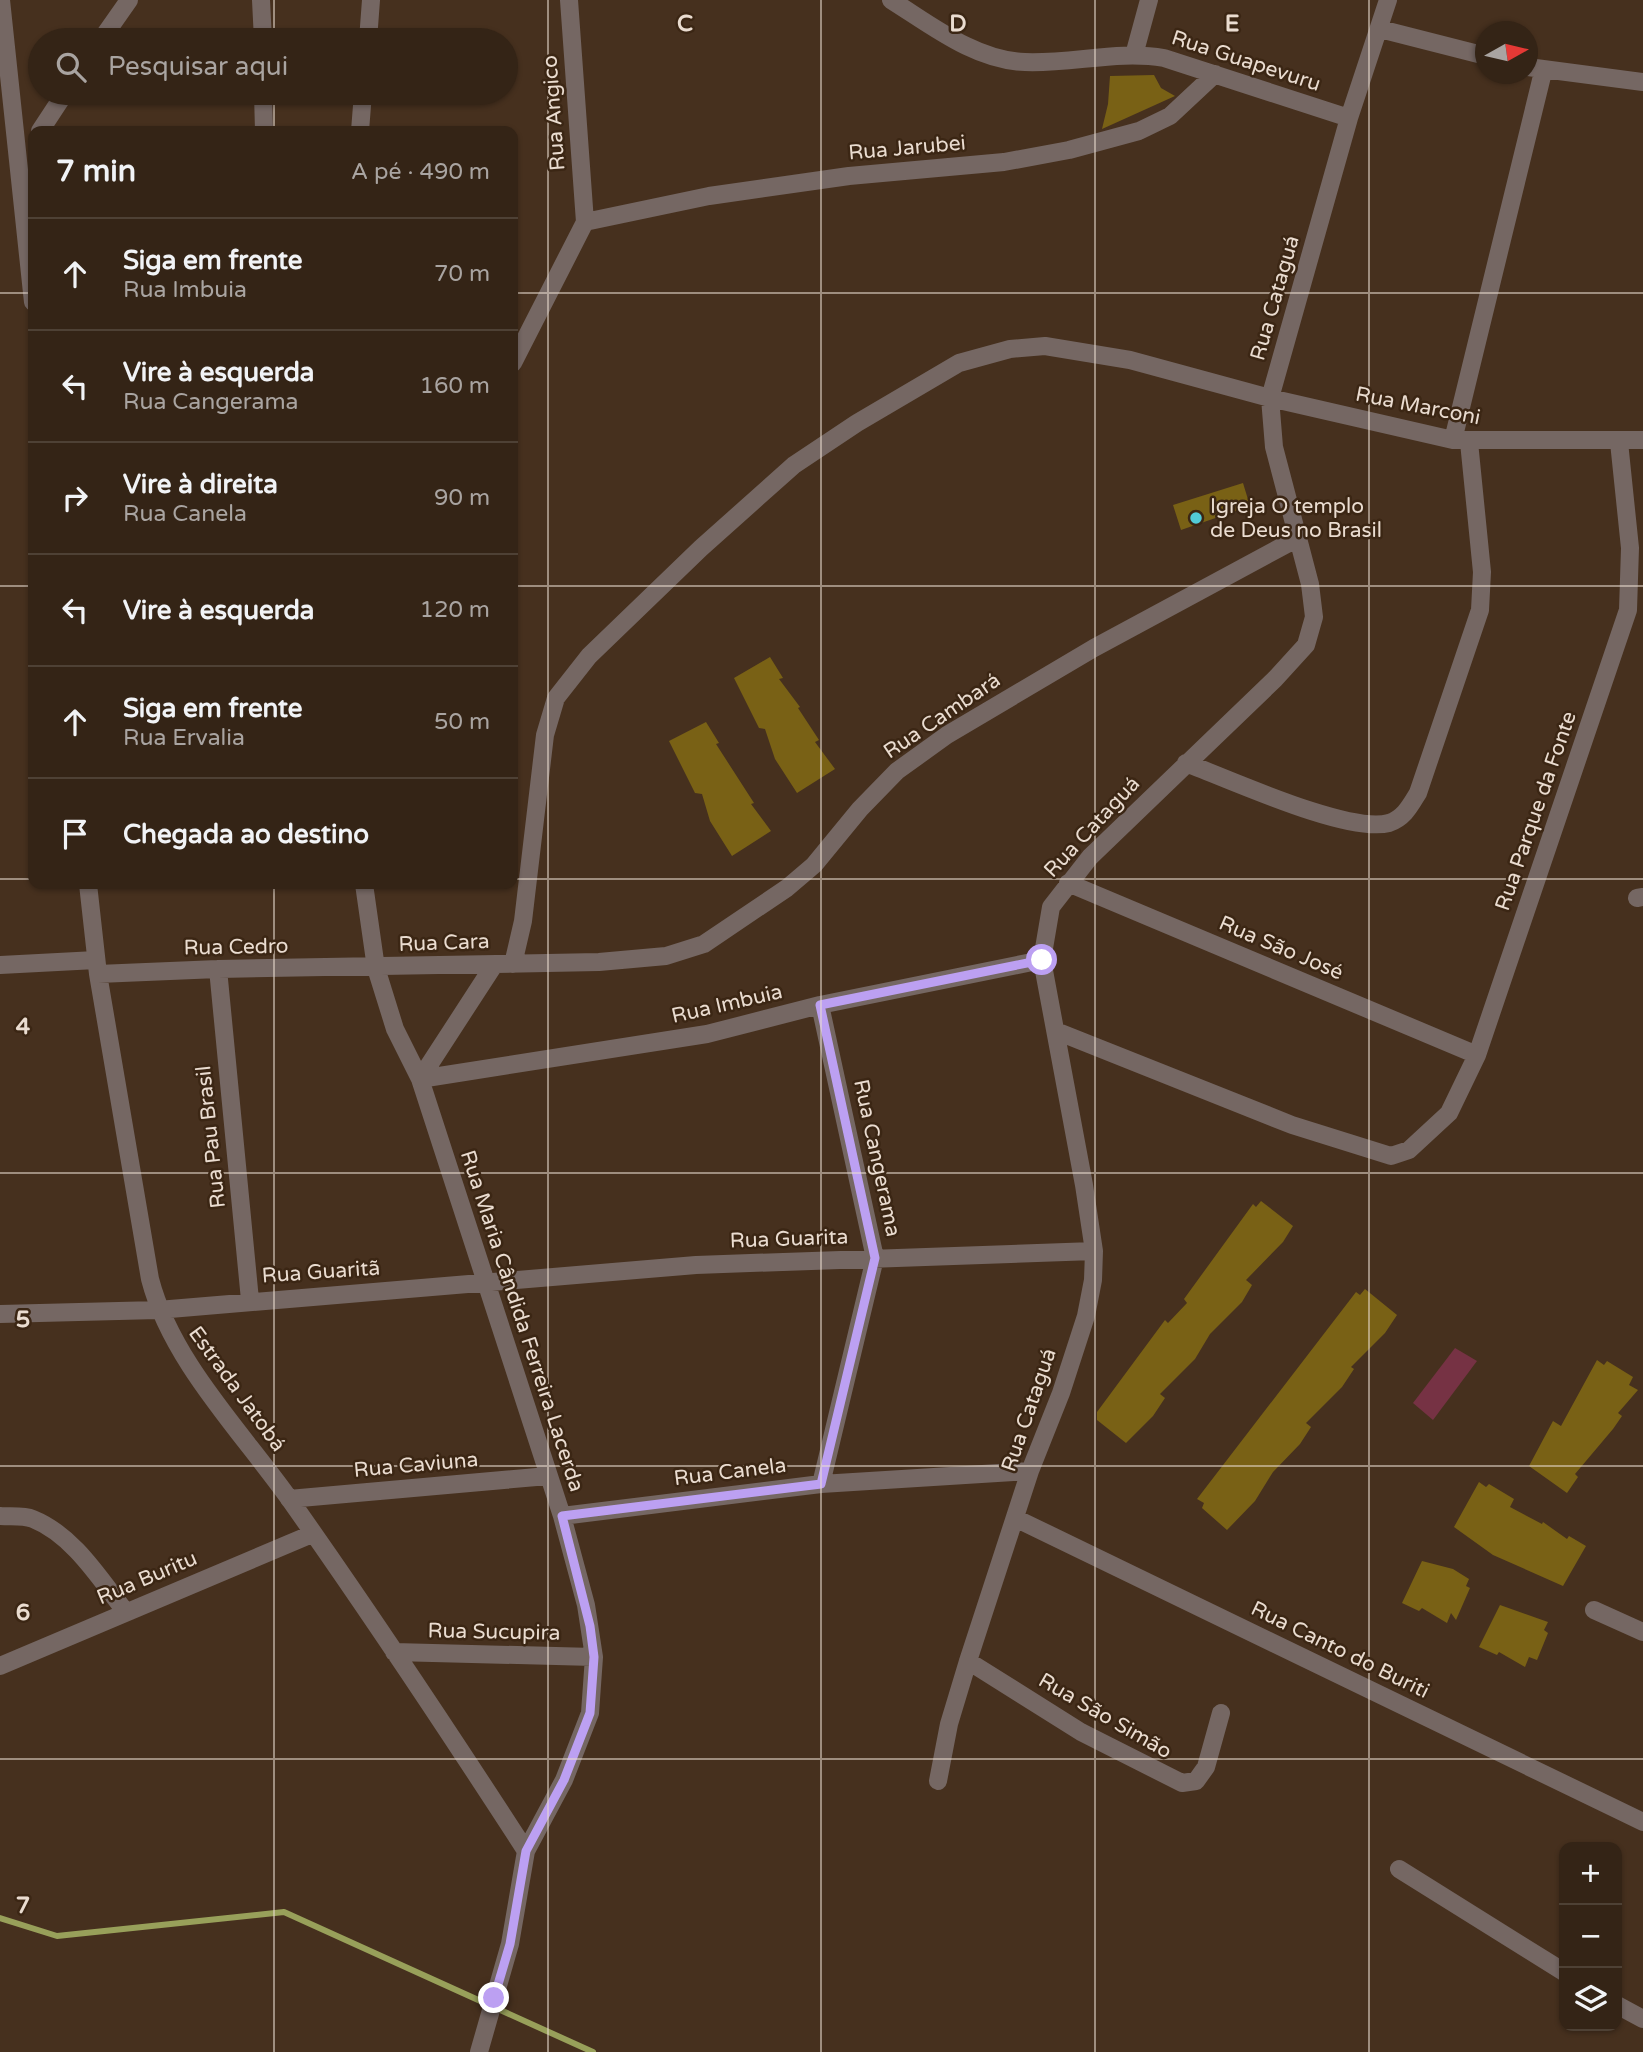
<!DOCTYPE html>
<html lang="pt">
<head>
<meta charset="utf-8">
<style>
	:root { --surface:#342416; --page:#3c2c1f; --text:#f1f3f6; --muted:#a9a4a1; --line:#4e4135 }
	body { margin:0; font-family:"Varela Round",sans-serif; background:var(--page); color:var(--text) }
	.controls { position:absolute; right:21px; bottom:21px; display:grid; overflow:hidden; border-radius:14px; box-shadow:0 2px 5px #0004 }
	.controls button { width:63px; height:63px; display:grid; place-items:center; padding:0; border:0; border-bottom:2px solid var(--line); background:var(--surface); color:var(--text); font:35px sans-serif }
	.compass { position:absolute; left:1475px; top:21px; width:63px; height:63px; border-radius:50%; background:var(--surface); box-shadow:0 2px 5px #0004; rotate:82deg }
	.stop { position:absolute; width:21px; height:21px; margin:-16px; border:5px solid #bca0f2; border-radius:50%; background:#fff }
	.stop.end { background:#bca0f2; border-color:#fff; box-shadow:0 2px 7px #0008 }
	.list { margin:0; padding:0; list-style:none }
	h2 { display:flex; justify-content:space-between; align-items:center; height:91px; margin:0; padding:0 28px; font-size:30px }
	h2 small { font-size:23px; font-weight:400; color:var(--muted) }
	.list li { display:grid; grid-template-columns:46px 1fr auto; gap:21px; align-items:center; box-sizing:border-box; height:112px; padding:0 28px; border-top:2px solid var(--line) }
	.list b { display:block; font-size:26px; white-space:nowrap }
	.list p { margin:0; font-size:23px; white-space:nowrap; color:var(--muted) }
	.list em { font-size:23px; font-style:normal; color:var(--muted) }
	.icon { flex:none; width:38px; height:38px; fill:none; stroke:currentColor; stroke-width:2; stroke-linecap:round; stroke-linejoin:round }
	.map { position:relative; flex:none; width:1643px; height:2052px; overflow:hidden }
	.search { position:absolute; background:var(--surface); box-shadow:0 2px 5px #0004; left:28px; top:28px; width:490px; height:77px; display:flex; align-items:center; gap:18px; box-sizing:border-box; padding:0 24px; border-radius:38px; color:var(--muted); font-size:26px }
	.panel { position:absolute; background:var(--surface); box-shadow:0 2px 5px #0004; left:28px; top:126px; width:490px; height:763px; border-radius:14px }
	.map>svg:first-child { display:block }
	.garden { fill:#763244 }
	.lines { fill:none; stroke-linecap:round; stroke-linejoin:round }
	.stream { stroke:#98a05a; stroke-width:6 }
	.building { fill:#796115 }
	.street { stroke:#756763; stroke-width:18 }
	.route { stroke:#bca0f2; stroke-width:9 }
	.grid { fill:none; stroke:#eadcd0; stroke-width:2; stroke-opacity:0.55 }
	.poi-dot { fill:#52cbd7; stroke:#3b2614; stroke-width:2.5 }
	.labels { text-anchor:middle; dominant-baseline:central; stroke-width:5; stroke-linejoin:round; paint-order:stroke }
	.street-label { font-size:21px; fill:#eadcd0; stroke:#3b2614 }
	.poi-label { font-size:21px; fill:#eadcd0; stroke:#3b2614; text-anchor:start }
	.grid-label { font-size:23px; text-anchor:middle; font-weight:bold; fill:#eadcd0; stroke:#3b2614; stroke-width:5; stroke-linejoin:round; paint-order:stroke }
</style>
</head>
<body>
<div class="map">
<svg width="1643" height="2052" viewBox="0 0 1643 2052">
	<rect width="100%" height="100%" fill="#46301e"/>
	<path class="garden" d="M1455 1348 1477 1361 1433 1420 1413 1403Z"/>
	<g class="lines">
		<path class="stream" d="M0 1918 57 1936 284 1912 593 2052"/>
	</g>
	<path class="building" d="M1154 75 1161 88 1175 96 1102 129 1108 104 1110 76Z
		M1243 483 1250 506 1181 530 1173 505Z
		M770 657 783 678 779 679 800 707 798 708 819 740 815 742 835 769 797 793 775 759 765 729 759 728 734 678Z
		M706 722 719 743 716 744 754 803 751 804 771 831 732 856 710 821 702 794 695 793 669 741Z
		M1261 1201 1293 1226 1283 1242 1246 1280 1252 1285 1242 1302 1210 1334 1195 1359 1160 1394 1165 1398 1153 1416 1126 1443 1097 1420V1412L1165 1320 1168 1323 1187 1303 1184 1299 1253 1204 1256 1207Z
		M1365 1289 1397 1315 1385 1333 1351 1367 1354 1369 1342 1387 1306 1423 1311 1427 1300 1444 1273 1472 1255 1501 1227 1530 1202 1508 1204 1503 1197 1499 1356 1292 1360 1295Z
		M1597 1360 1604 1365 1607 1361 1633 1377 1629 1385 1638 1390 1618 1413 1622 1416 1613 1429 1575 1474 1578 1477 1567 1493 1529 1466 1553 1421 1561 1426Z
		M1479 1482 1486 1487 1489 1484 1514 1499 1510 1507 1542 1524 1543 1522 1567 1539 1569 1536 1586 1546 1563 1586 1493 1555 1454 1527Z
		M1422 1561 1453 1569 1469 1579 1466 1586 1470 1588 1456 1620 1451 1613 1447 1623 1422 1608 1419 1611 1402 1603Z
		M1500 1605 1548 1622 1544 1630 1548 1633 1537 1660 1529 1657 1525 1667 1499 1652 1497 1655 1479 1647Z"/>
	<g class="lines">
		<path class="street" d="M1 0 33 302
			M261 0 263 40
			M569 0 585 222
			M891 0C931 25 976 61 1025 62 1072 64 1118 50 1164 58L1349 118
			M1380 29 1486 56
			M101 40 129 0
			M368 40 371 0
			M1134 55 1149 0
			M1528 67 1643 82
			M263 93 264 131
			M40 131 65 93
			M360 131 363 93
			M585 222 709 196 849 176 1004 162 1069 150 1139 131 1170 116 1215 74
			M513 363 585 222
			M1453 440 1543 72
			M1186 763C1229 779 1348 834 1389 823 1404 818 1410 806 1418 793L1480 610 1482 572 1469 442
			M1068 883 1477 1055
			M88 884 98 974 150 1279C171 1360 240 1430 288 1497 370 1613 449 1732 526 1851
			M364 884 376 968 395 1029 420 1079 562 1516 586 1605 594 1657 590 1713 564 1780 526 1851 510 1944 479 2052
			M1637 898 1643 897
			M513 964 523 921 545 735 556 698 589 656 701 548 794 465 857 423 959 363 1010 349 1045 346 1130 360 1270 398 1453 440H1643
			M0 965 96 960
			M218 969 250 1300
			M98 974 218 969 599 962 666 956 704 944 787 888 814 865 860 809 897 771 947 735 1094 648 1298 538
			M820 1005 875 1258 821 1484
			M1056 1031 1292 1125 1391 1156 1409 1150 1449 1113 1477 1055 1628 610 1630 548 1619 442
			M420 1079 707 1034 820 1005 1042 960
			M420 1079 494 965
			M0 1314 158 1310 696 1265 1094 1251
			M289 1499 548 1476
			M0 1516C10 1517 23 1515 33 1519 73 1535 100 1579 125 1611
			M562 1516 821 1484 1030 1471
			M1017 1519 1643 1822
			M1594 1610 1643 1632
			M394 1652 594 1657
			M968 1661 1081 1732 1182 1783 1196 1781 1206 1767 1221 1713
			M0 1666 312 1534
			M938 1781 949 1724 968 1661 1030 1471 1061 1393 1086 1316 1093 1280 1094 1251 1084 1185 1042 960 1051 907 1090 857 1275 679 1306 645 1314 617 1310 584 1274 447 1270 398 1349 118 1388 0
			M1399 1869 1564 1972
			M1617 2005 1643 2019"/>
	</g>
	<g class="lines">
		<path class="route" d="M494 1998 510 1944 526 1851 564 1780 590 1713 594 1657 590 1626 562 1516 821 1484 875 1258 820 1005 1042 960"/>
	</g>
	<path class="grid" d="M274 0V40M548 0V2052M821 0V2052M1095 0V2052M1369 0V2052M274 93V131M0 293H33M513 293H1643M0 586H33M513 586H1643M0 879H33M513 879H1643M274 884V2052M0 1173H1643M0 1466H1643M0 1759H1643"/>
	<circle class="poi-dot" cx="1196" cy="518" r="7"/>
	<g class="labels">
		<g class="street-label">
			<text transform="translate(1246 61) rotate(18)">Rua Guapevuru</text>
			<text transform="translate(554 113) rotate(-94)">Rua Angico</text>
			<text transform="translate(907 148) rotate(-5)">Rua Jarubei</text>
			<text transform="translate(1275 298) rotate(-74)">Rua Cataguá</text>
			<text transform="translate(1418 406) rotate(11)">Rua Marconi</text>
			<text transform="translate(942 716) rotate(-34)">Rua Cambará</text>
			<text transform="translate(1536 811) rotate(-71)">Rua Parque da Fonte</text>
			<text transform="translate(1092 827) rotate(-47)">Rua Cataguá</text>
			<text transform="translate(444 943) rotate(-2)">Rua Cara</text>
			<text transform="translate(236 947) rotate(-1)">Rua Cedro</text>
			<text transform="translate(1281 948) rotate(23)">Rua São José</text>
			<text transform="translate(727 1004) rotate(-13)">Rua Imbuia</text>
			<text transform="translate(211 1137) rotate(-96)">Rua Pau Brasil</text>
			<text transform="translate(877 1158) rotate(78)">Rua Cangerama</text>
			<text transform="translate(789 1239) rotate(-2)">Rua Guarita</text>
			<text transform="translate(321 1272) rotate(-4)">Rua Guaritã</text>
			<text transform="translate(522 1321) rotate(72)">Rua Maria Cândida Ferreira Lacerda</text>
			<text transform="translate(237 1389) rotate(54)">Estrada Jatobá</text>
			<text transform="translate(1029 1410) rotate(-71)">Rua Cataguá</text>
			<text transform="translate(416 1465) rotate(-5)">Rua Caviuna</text>
			<text transform="translate(730 1472) rotate(-7)">Rua Canela</text>
			<text transform="translate(147 1578) rotate(-23)">Rua Buritu</text>
			<text transform="translate(494 1632) rotate(1)">Rua Sucupira</text>
			<text transform="translate(1340 1650) rotate(26)">Rua Canto do Buriti</text>
			<text transform="translate(1105 1716) rotate(30)">Rua São Simão</text>
		</g>
		<g class="poi-label">
			<text x="1210" y="506">Igreja O templo<tspan x="1210" dy="24">de Deus no Brasil</tspan></text>
		</g>
	</g>
	<g class="grid-label">
		<text x="685" y="31">C</text>
		<text x="958" y="31">D</text>
		<text x="1232" y="31">E</text>
		<text x="23" y="1034">4</text>
		<text x="23" y="1327">5</text>
		<text x="23" y="1620">6</text>
		<text x="23" y="1913">7</text>
	</g>
</svg>
<div class="controls">
<button>+</button>
<button>−</button>
<button><svg class="icon" aria-label="layers" viewBox="0 0 24 24"><path d="M12 4l9 5-9 5-9-5zM3 14l9 5 9-5"/></svg></button>
</div>
<svg class="compass" viewBox="-18 -18 36 36"><path d="M0-13l5 13h-10z" fill="#e53935"/><path d="M0 13l5-13h-10z" fill="#a9a4a1"/></svg>
<div class="stop" style="left:1042px;top:960px"></div>
<div class="stop end" style="left:494px;top:1998px"></div>
<div class="search"><svg class="icon" aria-label="search" viewBox="0 0 24 24"><circle cx="10" cy="10" r="6"/><path d="M15 15l6 6"/></svg>Pesquisar aqui</div>
<section class="panel">
<h2>7 min<small>A pé · 490 m</small></h2>
<ul class="list">
<li><svg class="icon" aria-label="ahead" viewBox="0 0 24 24"><path d="M12 20V5M6 11l6-6 6 6"/></svg><div><b>Siga em frente</b><p>Rua Imbuia</p></div><em>70 m</em></li>
<li><svg class="icon" aria-label="left" viewBox="0 0 24 24"><path d="M17 20v-9H6M10 6l-5 5 5 5"/></svg><div><b>Vire à esquerda</b><p>Rua Cangerama</p></div><em>160 m</em></li>
<li><svg class="icon" aria-label="right" viewBox="0 0 24 24"><path d="M7 20v-9h11M14 6l5 5-5 5"/></svg><div><b>Vire à direita</b><p>Rua Canela</p></div><em>90 m</em></li>
<li><svg class="icon" aria-label="left" viewBox="0 0 24 24"><path d="M17 20v-9H6M10 6l-5 5 5 5"/></svg><div><b>Vire à esquerda</b></div><em>120 m</em></li>
<li><svg class="icon" aria-label="ahead" viewBox="0 0 24 24"><path d="M12 20V5M6 11l6-6 6 6"/></svg><div><b>Siga em frente</b><p>Rua Ervalia</p></div><em>50 m</em></li>
<li><svg class="icon" aria-label="arrive" viewBox="0 0 24 24"><path d="M6 21V4h12l-3 4 3 4H6"/></svg><div><b>Chegada ao destino</b></div></li>
</ul>
</section>
</div>
</body>
</html>
